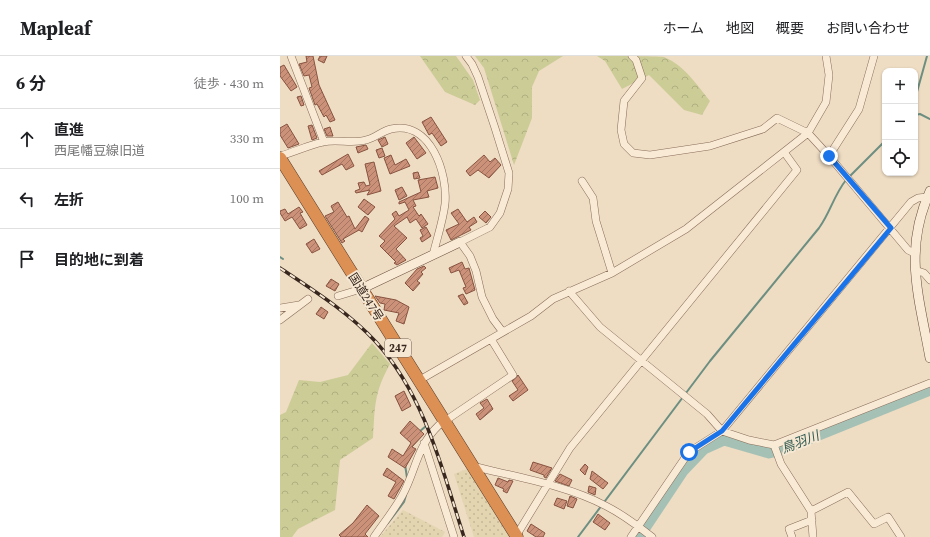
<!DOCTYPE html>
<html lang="ja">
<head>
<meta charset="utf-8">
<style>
	:root { --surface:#fff; --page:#f6f6f6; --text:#202124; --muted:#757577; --line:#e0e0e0 }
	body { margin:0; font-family:"Source Serif 4","Noto Sans JP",serif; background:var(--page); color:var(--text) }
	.controls { position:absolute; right:12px; top:12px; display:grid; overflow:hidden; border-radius:8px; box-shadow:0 1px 3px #0004 }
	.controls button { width:36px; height:36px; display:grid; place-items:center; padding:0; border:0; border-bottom:1px solid var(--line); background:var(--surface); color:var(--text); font:20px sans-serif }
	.stop { position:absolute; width:12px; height:12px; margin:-9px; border:3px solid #1a73e8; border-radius:50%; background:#fff }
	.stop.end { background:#1a73e8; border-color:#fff; box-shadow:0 1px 4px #0008 }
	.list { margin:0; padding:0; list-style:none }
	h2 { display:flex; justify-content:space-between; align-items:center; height:52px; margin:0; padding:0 16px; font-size:17px }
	h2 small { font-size:13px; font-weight:400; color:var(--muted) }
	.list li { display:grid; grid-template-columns:26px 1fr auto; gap:12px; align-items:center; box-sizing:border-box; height:60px; padding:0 16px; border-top:1px solid var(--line) }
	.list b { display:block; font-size:15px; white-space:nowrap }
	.list p { margin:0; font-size:13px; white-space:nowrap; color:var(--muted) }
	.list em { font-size:13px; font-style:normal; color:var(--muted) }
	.icon { flex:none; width:22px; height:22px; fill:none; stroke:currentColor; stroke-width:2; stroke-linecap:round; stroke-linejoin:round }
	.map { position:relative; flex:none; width:650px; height:481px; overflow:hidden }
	header { display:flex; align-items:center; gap:24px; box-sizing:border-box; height:56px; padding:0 20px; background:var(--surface); border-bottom:1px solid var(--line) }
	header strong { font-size:19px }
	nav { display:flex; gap:22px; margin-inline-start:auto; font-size:14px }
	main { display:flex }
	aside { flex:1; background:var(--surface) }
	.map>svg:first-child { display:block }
	.farmland { fill:url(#farmland-dots) }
	.forest { fill:url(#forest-crowns) }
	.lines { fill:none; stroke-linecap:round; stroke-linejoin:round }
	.stream { stroke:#6c8f82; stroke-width:2 }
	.river { stroke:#a5c1b5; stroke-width:11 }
	.building { fill:url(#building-hatch); stroke:#875340 }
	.street-casing { stroke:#886d5a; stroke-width:8 }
	.secondary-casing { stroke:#6a4e3d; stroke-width:10 }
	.highway-casing { stroke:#563c2e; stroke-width:13 }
	.street { stroke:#f9ead6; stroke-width:7 }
	.secondary { stroke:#f9ead6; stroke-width:9 }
	.highway { stroke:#dd9053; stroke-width:12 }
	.rail-casing { stroke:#38271e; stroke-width:3.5 }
	.rail { stroke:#f5e7d2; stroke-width:2; stroke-dasharray:6; stroke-linecap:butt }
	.route { stroke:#1a73e8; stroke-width:5 }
	.labels { text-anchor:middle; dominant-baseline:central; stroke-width:4; stroke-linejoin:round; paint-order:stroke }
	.shield { fill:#f5e7d2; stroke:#716154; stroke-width:1 }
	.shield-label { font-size:11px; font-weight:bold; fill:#38271e }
	.street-label { font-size:12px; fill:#38271e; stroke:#f5e7d2 }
	.water-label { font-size:13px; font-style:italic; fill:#2d5850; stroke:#f5e7d2 }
</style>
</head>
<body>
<header>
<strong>Mapleaf</strong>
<nav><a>ホーム</a><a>地図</a><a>概要</a><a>お問い合わせ</a></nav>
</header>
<main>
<aside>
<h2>6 分<small>徒歩 · 430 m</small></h2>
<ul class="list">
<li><svg class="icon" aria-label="ahead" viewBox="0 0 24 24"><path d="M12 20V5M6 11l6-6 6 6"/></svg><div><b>直進</b><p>西尾幡豆線旧道</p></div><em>330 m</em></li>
<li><svg class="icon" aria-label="left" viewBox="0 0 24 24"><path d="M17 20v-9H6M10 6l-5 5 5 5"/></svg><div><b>左折</b></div><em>100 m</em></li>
<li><svg class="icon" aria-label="arrive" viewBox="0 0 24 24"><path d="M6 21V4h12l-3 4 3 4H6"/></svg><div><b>目的地に到着</b></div></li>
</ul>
</aside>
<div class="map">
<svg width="650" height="481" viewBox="0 0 650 481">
	<defs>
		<pattern id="farmland-dots" width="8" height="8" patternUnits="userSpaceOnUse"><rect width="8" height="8" fill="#e3d5b0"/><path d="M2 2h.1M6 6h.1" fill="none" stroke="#c4b797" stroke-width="1.8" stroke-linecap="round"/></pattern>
		<pattern id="forest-crowns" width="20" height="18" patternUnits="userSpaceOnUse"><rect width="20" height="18" fill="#cccc97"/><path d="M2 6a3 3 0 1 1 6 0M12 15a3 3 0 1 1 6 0" fill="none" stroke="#b0af82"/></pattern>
		<pattern id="building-hatch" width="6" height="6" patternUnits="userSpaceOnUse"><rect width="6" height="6" fill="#cc9179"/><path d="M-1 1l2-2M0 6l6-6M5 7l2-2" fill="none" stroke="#a77663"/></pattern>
	</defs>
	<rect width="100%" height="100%" fill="#eedcc3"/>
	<path class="farmland" d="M187 413 218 463 230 481H194L174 418Z
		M123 454 165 476 162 481H100Z"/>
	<path class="forest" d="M140 0H176L193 24 200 44 195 49 165 36Z
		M195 0H283L259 15 252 31V62L234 109 204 12Z
		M317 0C329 0 377 0 384 1 404 9 417 29 430 45L422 59 404 54 369 19 342 33 325 5Z
		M92 287 110 308C94 337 95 350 93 382L60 404 55 454 18 473 12 481H0V359L6 356 19 324 40 326 68 319Z"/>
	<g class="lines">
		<path class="stream" d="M635 43 647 0
			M635 59 640 58 650 63
			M569 121 605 85
			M0 201 3 203
			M139 376 146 370
			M125 408 127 422
			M108 467 124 446 126 439
			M298 481 430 305 539 172C550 157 554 139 566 124"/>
		<path class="river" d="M359 481 403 415 424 393 444 384 489 397 502 394 650 334"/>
	</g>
	<path class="building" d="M26 0H33L39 29 55 64 50 66 46 59 44 61 37 48 35 49 29 32 32 31 29 19 24 20 19 8 27 6Z
		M40 0H47L44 7 38 4Z
		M4 9 17 31 11 35 0 20V11Z
		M21 40 24 49 21 50 17 41Z
		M151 61 167 86 161 90 152 77 149 79 142 66Z
		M7 68 19 88 8 92 0 79V72Z
		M32 69 37 82 32 84 28 70Z
		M50 71 53 80H47L44 73Z
		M105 81 108 88 102 91 98 84Z
		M134 81 146 97 137 103 126 87Z
		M86 89 88 93 78 97 76 91Z
		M102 92 105 100 99 102 96 94Z
		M68 98 74 110 66 114 62 108 42 119 39 115Z
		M111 99 115 109 126 103 130 110 110 118 104 102Z
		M204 99 210 106 215 102 221 109 209 122 198 114 190 120 186 115Z
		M94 106 101 135 87 139 90 134 76 137 75 135 80 133 78 127 84 126 86 130 90 129 85 108Z
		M138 116 140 122 134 123 133 117Z
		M155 121 158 132 147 135 149 141 133 144 136 150 133 151 139 160 141 158 148 168 142 172 136 163 130 167 127 161 114 170 127 182 116 193 126 204 117 209 114 207 116 206 100 190 105 185 99 180 115 163 112 158 116 155 119 160 129 154 125 146 119 148V146L141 136 138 124Z
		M122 131 127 140 119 144 115 134Z
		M84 143 95 151 88 159 78 151Z
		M58 146 67 161 69 160 75 173 85 160 89 163 82 176 79 174 63 183 65 185 62 187 45 160 54 156 51 150Z
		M19 151 23 156 20 157 27 169 20 173 12 161 5 165 0 157V155L5 153 8 158Z
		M178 153 187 166 194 161 197 166 189 171 191 174 171 184 166 174 179 168 171 157Z
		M205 155 211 161 206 167 199 161Z
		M146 171 151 180 142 186 140 182 143 180 140 174Z
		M34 183 40 193 32 197 26 188Z
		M182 206 185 213 189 212 195 234 186 238 183 232 186 231 179 214 171 217 169 212Z
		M144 210 146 212 141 216 143 218 137 225 140 227 133 235 125 227 137 213Z
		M51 223 59 228 55 235 46 230Z
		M183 238 188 247 184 249 178 240Z
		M95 240 116 244 129 251 124 268 116 265 119 257 104 254 105 248 100 247Z
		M41 251 48 256 44 263 36 258Z
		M238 319 248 334 233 345 229 340 238 334 232 325Z
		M124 335 131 350 122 355 115 340Z
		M207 343 213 353 200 364 196 358 204 352 200 347Z
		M130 365 144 378 132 391 136 393 125 412 108 401 112 393 123 400 131 387 120 377Z
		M253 406 272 412 266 422 264 421V419L250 414Z
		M305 408 308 411 305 419 300 414Z
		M107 412 124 425 114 443 108 440 116 426 103 419Z
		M312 415 328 427 323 433 310 423Z
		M280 418 292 424 289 430 275 425Z
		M218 422 228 426 229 424 233 425 227 437 223 435 224 433 215 429Z
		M309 430 316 432 315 439 308 436Z
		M290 440 297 443 293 452 287 450Z
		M277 442 287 445 284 453 274 449Z
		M87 449 99 460 85 478 88 481H61L59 479 73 467Z
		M318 458 330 467 325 474 313 466Z
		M251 468 265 477 263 481H256L247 475Z"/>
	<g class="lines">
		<g class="street-casing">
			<path id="street" d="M11 0 44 86
				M186 0 192 8 198 21 215 72 229 117 228 133 220 157 210 171 180 186 190 200 196 215 202 241 213 263 222 275
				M352 0 356 4 362 22 344 45 341 74 344 88 353 97 370 99 430 90 483 73 497 62 528 77 549 100 628 194 634 197
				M0 100C14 96 29 89 43 86 57 83 73 88 86 84 95 82 102 75 111 73 151 64 168 118 165 148 163 165 157 182 153 199
				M549 100 579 53 594 0
				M302 125 313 142 316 165 332 217
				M635 214 644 217 650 224
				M289 235 320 271 427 358 442 375 469 384 494 389 650 327
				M58 240 81 233
				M0 252 19 249
				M0 264 28 243
				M138 325 251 260 273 243 332 217 406 173 528 77 546 46 549 19 546 0
				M144 387 174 481
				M494 389 501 408 531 455 533 481
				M192 410C236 421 286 429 326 450 342 458 358 470 372 481
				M531 455 568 436 594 468 608 461 621 481
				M236 480 290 392 517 114 504 96
				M94 481C103 468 114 454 122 440 136 415 136 391 159 369L233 319 211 283
				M351 481 409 396 442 375 631 146 638 142 647 141
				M512 481 509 473 532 464"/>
		</g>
		<g class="secondary-casing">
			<path id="secondary" d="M650 135C623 194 639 241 650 302
				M81 233 180 186"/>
		</g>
		<g class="highway-casing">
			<path id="highway" d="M0 102 237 481"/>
		</g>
		<use href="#street" class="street"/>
		<use href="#secondary" class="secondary"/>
		<use href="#highway" class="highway"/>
		<g class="rail-casing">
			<path id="rail" d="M0 212C33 234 68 256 96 286 145 340 162 413 184 481"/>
		</g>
		<use href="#rail" class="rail"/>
	</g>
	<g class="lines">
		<path class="route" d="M409 396 442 375 611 172 549 100"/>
	</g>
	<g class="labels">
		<rect class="shield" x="105" y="283" width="26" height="18" rx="3"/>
		<g class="shield-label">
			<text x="118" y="292">247</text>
		</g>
		<g class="street-label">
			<text transform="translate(86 241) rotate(58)">国道247号</text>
		</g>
		<g class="water-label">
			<text transform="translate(520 386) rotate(-21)">鳥羽川</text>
		</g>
	</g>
</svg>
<div class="controls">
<button>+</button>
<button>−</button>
<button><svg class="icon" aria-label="locate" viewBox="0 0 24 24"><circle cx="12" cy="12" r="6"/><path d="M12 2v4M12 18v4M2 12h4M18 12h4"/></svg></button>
</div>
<div class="stop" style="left:409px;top:396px"></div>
<div class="stop end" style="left:549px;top:100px"></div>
</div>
</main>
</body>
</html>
